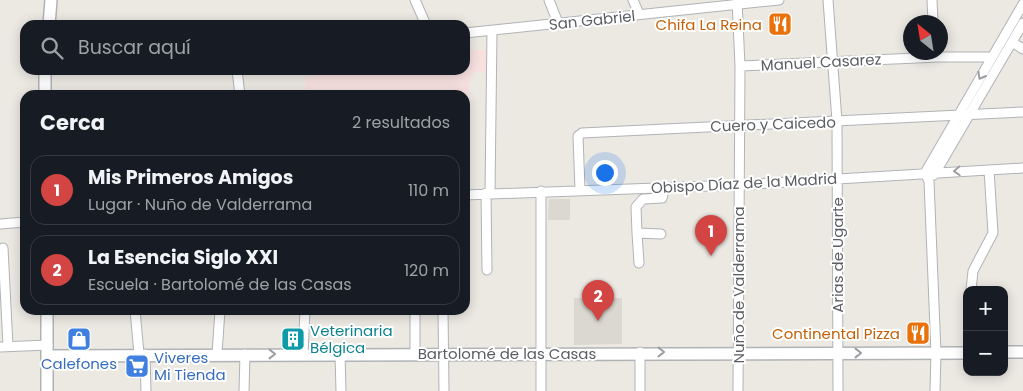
<!DOCTYPE html>
<html lang="es">
<head>
<meta charset="utf-8">
<style>
	:root { --surface:#171b24; --page:#242831; --text:#f1f3f6; --muted:#9ea1a6; --line:#363941; --accent:#d34542 }
	body { margin:0; font-family:Poppins,sans-serif; background:var(--page); color:var(--text) }
	.controls { position:absolute; right:15px; bottom:15px; display:grid; overflow:hidden; border-radius:10px; box-shadow:0 2px 12px #0003 }
	.controls button { width:45px; height:45px; display:grid; place-items:center; padding:0; border:0; border-bottom:1px solid var(--line); background:var(--surface); color:var(--text); font:25px sans-serif }
	.compass { position:absolute; left:903px; top:15px; width:45px; height:45px; border-radius:50%; background:var(--surface); box-shadow:0 2px 12px #0003; rotate:330deg }
	.you { position:absolute; left:604px; top:172px; width:18px; height:18px; margin:-12px; border:4px solid #fff; border-radius:50%; background:#1a73e8; box-shadow:0 0 0 8px #1a73e833 }
	.badge { display:grid; place-items:center; width:32px; height:32px; border-radius:50%; background:var(--accent); color:#fff; font-size:16px; font-weight:700 }
	.pin { position:absolute; translate:-50% -41px; filter:drop-shadow(0 1px 2px #0008) }
	.pin::after { content:''; position:absolute; top:26px; width:18px; height:15px; background:inherit; clip-path:polygon(0 0,100% 0,50% 100%) }
	.list { margin:0; padding:0; list-style:none }
	h2 { display:flex; justify-content:space-between; align-items:center; height:65px; margin:0; padding:0 20px; font-size:21px }
	h2 small { font-size:16px; font-weight:400; color:var(--muted) }
	.list li { display:grid; grid-template-columns:32px 1fr auto; gap:15px; align-items:center; box-sizing:border-box; height:70px; margin:0 10px 10px; padding:0 10px; border:1px solid var(--line); border-radius:15px }
	.list b { display:block; font-size:19px; white-space:nowrap }
	.list p { margin:0; font-size:16px; white-space:nowrap; color:var(--muted) }
	.list em { font-size:16px; font-style:normal; color:var(--muted) }
	.icon { flex:none; width:28px; height:28px; fill:none; stroke:currentColor; stroke-width:2; stroke-linecap:round; stroke-linejoin:round }
	.map { position:relative; flex:none; width:1023px; height:391px; overflow:hidden }
	.search { position:absolute; background:var(--surface); box-shadow:0 2px 12px #0003; left:20px; top:20px; width:450px; height:55px; display:flex; align-items:center; gap:12px; box-sizing:border-box; padding:0 18px; border-radius:15px; color:var(--muted); font-size:19px }
	.panel { position:absolute; background:var(--surface); box-shadow:0 2px 12px #0003; left:20px; top:90px; width:450px; height:225px; border-radius:15px }
	.map>svg:first-child { display:block }
	.education { fill:#dbd8d1 }
	.medical { fill:#f7e1e0 }
	.lines { fill:none; stroke-linecap:round; stroke-linejoin:round }
	.minor-casing { stroke:#b0b3b6; stroke-width:11 }
	.tertiary-casing { stroke:#b0b3b6; stroke-width:14 }
	.minor { stroke:#fff; stroke-width:9 }
	.tertiary { stroke:#fff; stroke-width:11 }
	.oneway { stroke:#9d9ea1 }
	.labels { text-anchor:middle; dominant-baseline:central; stroke-width:4; stroke-linejoin:round; paint-order:stroke }
	.street-label { font-size:15px; fill:#5b5e62; stroke:#fff }
	.food-label { font-size:15px; fill:#c56008; stroke:#fff; text-anchor:end }
	.culture-label { font-size:15px; fill:#0d838f; stroke:#fff; text-anchor:start }
	.shop-label { font-size:15px; fill:#366cbe; stroke:#fff; text-anchor:start }
</style>
</head>
<body>
<div class="map">
<svg width="1023" height="391" viewBox="0 0 1023 391">
	<rect width="100%" height="100%" fill="#ece9e3"/>
	<path class="education" d="M549 199H570V220H548Z
		M574 298H622V344L574 345Z"/>
	<path class="medical" d="M493 49 491 71 471 73 467 118H465V95H306L305 70H465V51Z"/>
	<g class="lines">
		<g class="minor-casing">
			<path id="minor" d="M415 0 426 25
				M549 0 558 23
				M633 0 639 14
				M737 0 740 66 738 391
				M828 0 837 121 838 391
				M932 0 933 22
				M465 33 779 0
				M1012 42 1023 49
				M740 66 938 57H992
				M237 70 240 95
				M934 175 1023 23
				M580 190 578 136 582 133 1023 112
				M486 193 487 270
				M490 193 492 31
				M465 195 738 185 1023 168
				M0 224 25 222
				M637 233 639 263
				M661 234 637 233 636 207 643 199 662 198 665 187
				M3 248 8 346
				M971 290 973 271 993 233 989 170
				M135 310 139 354
				M415 310V353
				M443 310 444 391
				M0 347 48 345
				M145 354 146 391
				M217 354 220 310
				M303 354 305 310
				M340 354 341 391
				M244 391 245 354
				M541 391V191
				M640 391V352
				M935 391 936 353 929 181 925 173 1023 4"/>
		</g>
		<g class="tertiary-casing">
			<path id="tertiary" d="M49 25 51 0
				M45 95V70
				M47 310V391
				M1004 352H1023
				M48 356 967 353"/>
		</g>
		<use href="#minor" class="minor"/>
		<use href="#tertiary" class="tertiary"/>
	</g>
	<defs><path id="oneway-chevron" d="M-2-3.5L2.5 0L-2 3.5" fill="none" stroke-width="1.6" stroke-linecap="round" stroke-linejoin="round" transform="scale(1.25)"/></defs>
	<g class="oneway">
		<use href="#oneway-chevron" transform="translate(981 76) rotate(120)"/>
		<use href="#oneway-chevron" transform="translate(957 171) rotate(177)"/>
		<use href="#oneway-chevron" transform="translate(661 352)"/>
		<use href="#oneway-chevron" transform="translate(858 353)"/>
		<use href="#oneway-chevron" transform="translate(272 354)"/>
	</g>
	<defs>
		<g id="restaurant-square" transform="scale(1.25)"><rect x="-9" y="-9" width="18" height="18" rx="4" fill="#e8710a" stroke="#fff"/><path d="M-5-6h1v4h1v-4h1v4h1v-4h1v5L-1.5 .5V6h-2V.5L-5-1ZM5-6V6H3V1.5H1.5Q1.5-4 5-6Z" fill="#fff"/></g>
		<g id="shop-square" transform="scale(1.25)"><rect x="-9" y="-9" width="18" height="18" rx="4" fill="#3f7fe0" stroke="#fff"/><path d="M-5-2.5h2.3a2.7 3.5 0 0 1 5.4 0H5L5.5 6h-11ZM-1.5-2.5h3a1.5 2.3 0 0 0-3 0Z" fill="#fff"/></g>
		<g id="building-square" transform="scale(1.25)"><rect x="-9" y="-9" width="18" height="18" rx="4" fill="#0f9aa8" stroke="#fff"/><path d="M-4-6H4V6H1V3H-1V6H-4ZM-2.5-4.3h1.7v1.8h-1.7ZM.8-4.3h1.7v1.8H.8ZM-2.5-1h1.7V.8h-1.7ZM.8-1h1.7V.8H.8Z" fill="#fff"/></g>
		<g id="supermarket-square" transform="scale(1.25)"><rect x="-9" y="-9" width="18" height="18" rx="4" fill="#3f7fe0" stroke="#fff"/><path d="M-6-5.5h2.5l.6 2H6L4.5 2H-2.5L-4.4-4H-6ZM-1.5 3.2a1.3 1.3 0 1 0 .1 0ZM3 3.2a1.3 1.3 0 1 0 .1 0Z" fill="#fff"/></g>
	</defs>
	<g fill-rule="evenodd">
		<use href="#restaurant-square" x="780" y="24"/>
		<use href="#restaurant-square" x="918" y="333"/>
		<use href="#shop-square" x="79" y="339"/>
		<use href="#building-square" x="293" y="339"/>
		<use href="#supermarket-square" x="137" y="366"/>
	</g>
	<g class="labels">
		<g class="street-label">
			<text transform="translate(592 20) rotate(-6)">San Gabriel</text>
			<text transform="translate(821 62) rotate(-3)">Manuel Casarez</text>
			<text transform="translate(773 124) rotate(-2)">Cuero y Caicedo</text>
			<text transform="translate(744 183) rotate(-3)">Obispo Díaz de la Madrid</text>
			<text transform="translate(837 255) rotate(-90)">Arias de Ugarte</text>
			<text transform="translate(738 285) rotate(-90)">Nuño de Valderrama</text>
			<text x="507" y="353">Bartolomé de las Casas</text>
		</g>
		<g class="food-label">
			<text x="762" y="24">Chifa La Reina</text>
			<text x="900" y="333">Continental Pizza</text>
		</g>
		<g class="culture-label">
			<text x="310" y="330">Veterinaria<tspan x="310" dy="17">Bélgica</tspan></text>
		</g>
		<g class="shop-label">
			<text x="154" y="357">Viveres<tspan x="154" dy="17">Mi Tienda</tspan></text>
			<text x="79" y="363" text-anchor="middle">Calefones</text>
		</g>
	</g>
</svg>
<div class="controls">
<button>+</button>
<button>−</button>
</div>
<svg class="compass" viewBox="-18 -18 36 36"><path d="M0-13l5 13h-10z" fill="#e53935"/><path d="M0 13l5-13h-10z" fill="#9ea1a6"/></svg>
<div class="you"></div>
<div class="pin badge" style="left:711px;top:256px">1</div>
<div class="pin badge" style="left:598px;top:321px">2</div>
<div class="search"><svg class="icon" aria-label="search" viewBox="0 0 24 24"><circle cx="10" cy="10" r="6"/><path d="M15 15l6 6"/></svg>Buscar aquí</div>
<section class="panel">
<h2>Cerca<small>2 resultados</small></h2>
<ul class="list">
<li><span class="badge">1</span><div><b>Mis Primeros Amigos</b><p>Lugar · Nuño de Valderrama</p></div><em>110 m</em></li>
<li><span class="badge">2</span><div><b>La Esencia Siglo XXI</b><p>Escuela · Bartolomé de las Casas</p></div><em>120 m</em></li>
</ul>
</section>
</div>
</body>
</html>
